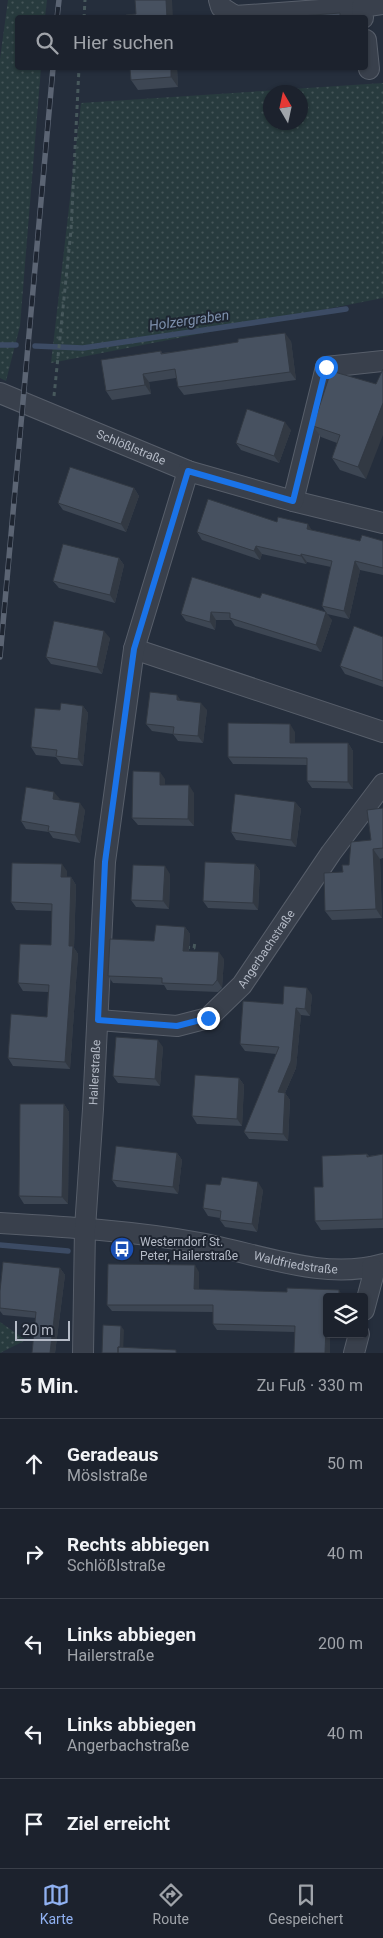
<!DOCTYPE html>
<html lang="de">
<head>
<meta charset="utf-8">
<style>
	:root { --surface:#1c222d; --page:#292f39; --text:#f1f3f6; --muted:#a0a4aa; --line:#3a3f49; --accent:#90b1f1 }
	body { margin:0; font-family:Roboto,sans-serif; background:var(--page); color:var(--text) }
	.controls { position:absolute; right:15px; bottom:15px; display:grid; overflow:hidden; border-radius:5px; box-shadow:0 1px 4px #0004 }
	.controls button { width:45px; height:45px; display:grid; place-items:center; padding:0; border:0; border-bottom:1px solid var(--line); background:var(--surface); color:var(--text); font:25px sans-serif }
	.compass { position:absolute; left:263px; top:85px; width:45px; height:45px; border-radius:50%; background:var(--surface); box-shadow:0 1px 4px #0004; rotate:351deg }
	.scale { position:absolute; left:15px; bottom:12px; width:55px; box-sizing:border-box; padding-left:5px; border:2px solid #b5bbc7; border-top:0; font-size:14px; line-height:18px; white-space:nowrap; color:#b5bbc7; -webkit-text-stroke:4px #1e2531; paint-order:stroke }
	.stop { position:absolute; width:15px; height:15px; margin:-11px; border:4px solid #1a73e8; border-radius:50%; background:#fff }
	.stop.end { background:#1a73e8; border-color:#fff; box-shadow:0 1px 5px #0008 }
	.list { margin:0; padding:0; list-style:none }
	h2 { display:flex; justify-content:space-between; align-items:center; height:65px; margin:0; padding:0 20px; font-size:21px }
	h2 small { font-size:16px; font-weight:400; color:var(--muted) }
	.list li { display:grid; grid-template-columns:32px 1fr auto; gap:15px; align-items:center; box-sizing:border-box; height:90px; padding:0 20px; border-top:1px solid var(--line) }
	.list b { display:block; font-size:19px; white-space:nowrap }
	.list p { margin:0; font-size:16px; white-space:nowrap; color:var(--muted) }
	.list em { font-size:16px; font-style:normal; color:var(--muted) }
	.icon { flex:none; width:28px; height:28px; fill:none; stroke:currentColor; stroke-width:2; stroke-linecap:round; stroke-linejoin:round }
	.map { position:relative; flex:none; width:383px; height:1353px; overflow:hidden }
	.search { position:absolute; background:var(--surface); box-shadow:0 1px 4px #0004; left:15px; right:15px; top:15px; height:55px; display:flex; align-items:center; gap:12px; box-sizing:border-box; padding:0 18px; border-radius:5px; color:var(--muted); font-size:19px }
	.sheet { height:515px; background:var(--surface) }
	nav { display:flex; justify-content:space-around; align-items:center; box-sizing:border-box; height:70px; border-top:1px solid var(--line); background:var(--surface); font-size:14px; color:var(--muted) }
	nav a { display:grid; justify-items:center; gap:2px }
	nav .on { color:var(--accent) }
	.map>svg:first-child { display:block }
	.grass { fill:url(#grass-dots); fill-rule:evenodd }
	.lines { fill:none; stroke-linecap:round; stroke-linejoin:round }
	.stream { stroke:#3c4b64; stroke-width:5.5 }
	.minor-casing { stroke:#575e6a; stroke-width:22 }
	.path { stroke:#47585c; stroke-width:3; stroke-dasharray:4 4; stroke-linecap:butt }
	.minor { stroke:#39404c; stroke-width:20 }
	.rail-casing { stroke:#5b6473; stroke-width:5.5 }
	.rail { stroke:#1e2531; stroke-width:4; stroke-dasharray:11; stroke-linecap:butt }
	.wall { fill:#3d4653 }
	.shaded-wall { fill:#323943 }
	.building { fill:#475160; stroke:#323943 }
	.route { stroke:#1a73e8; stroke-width:6 }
	.labels { text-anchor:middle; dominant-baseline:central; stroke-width:4; stroke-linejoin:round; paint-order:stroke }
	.street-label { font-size:12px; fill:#b5bbc7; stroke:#1e2531 }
	.poi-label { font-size:12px; fill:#b5bbc7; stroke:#1e2531; text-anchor:start }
	.water-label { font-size:14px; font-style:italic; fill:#7e90ad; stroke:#1e2531 }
</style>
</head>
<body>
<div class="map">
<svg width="383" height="1353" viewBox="0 0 383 1353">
	<defs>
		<pattern id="grass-dots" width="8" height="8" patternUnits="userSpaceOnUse" patternTransform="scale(1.25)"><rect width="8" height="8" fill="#283b3e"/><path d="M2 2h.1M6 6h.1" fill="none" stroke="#455558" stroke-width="1.8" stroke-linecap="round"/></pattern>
	</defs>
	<rect width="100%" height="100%" fill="#252e3c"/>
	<path class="grass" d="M8 0H47L45 17 18 18V68H41L20 326 6 381 0 378V59Z
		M383 83V298L51 363 81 103ZM300 92V122H270V92Z
		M0 1322 26 1340 0 1353Z"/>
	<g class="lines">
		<path class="stream" d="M0 345H16
			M35 346 83 348 346 309
			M0 1245 68 1251"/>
		<g class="minor-casing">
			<g id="minor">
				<path d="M219 0 221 7 235 16 362 7"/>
				<path d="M363 18 362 7 383 4"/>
				<path d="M366 40 369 69"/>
				<path id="s1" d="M0 393 188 471 293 501 383 523"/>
				<path d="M293 501 326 367 383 361"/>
				<path d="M134 649 383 732"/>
				<path id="s2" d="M98 1020 177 1026 208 1018 242 985 331 853 383 784"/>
				<path id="s3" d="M0 1223C67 1227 134 1231 200 1243 260 1254 323 1281 383 1264"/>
				<path d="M364 1310 373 1276 372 1267"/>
				<path id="s4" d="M83 1353 85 1228 93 1109 105 862 134 649 188 471"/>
				<path d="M354 1353 359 1334"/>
			</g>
		</g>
		<path class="path" d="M84 18 85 0
			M54 396 71 230 79 68
			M186 947 194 948 195 942"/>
		<use href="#minor" class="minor"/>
		<g class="rail-casing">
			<path id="rail" d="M57 18 59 0
				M0 657 53 68"/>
		</g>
		<use href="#rail" class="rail"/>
	</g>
	<path class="wall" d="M130 68H177L178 87 138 90 131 80Z
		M218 68H246L220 70Z
		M291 341 296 380 184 395 178 387 176 378 149 382 151 394 112 400 106 391 161 351 162 353Z
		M331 371 366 479 340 470 332 458 337 443 321 437 313 426Z
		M291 430 279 463 241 450 236 443Z
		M134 488 139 496 126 532 63 510 58 503Z
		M277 522 360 541H383V575L360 570 349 619 327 614 322 606 331 567 307 562 306 564 262 554 260 560 202 540 197 532Z
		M119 558 124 565 115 603 59 588 53 581Z
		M260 598 332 620 321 652 235 626 231 620H216L215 630 186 621 181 614Z
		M383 637V687L345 674 340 666Z
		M110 638 102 674 51 664 46 657Z
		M181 701 207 710 203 743 178 741 173 734 152 731 146 724Z
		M83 706 88 713 83 766 61 764 56 757 36 755 31 747 60 710Z
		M295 732V743H348L353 751V789L312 788 307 781V765L233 764 228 757Z
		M165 779V785L194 793V826L138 825 132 818Z
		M60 800 85 810 80 843 53 838 49 832 26 829 21 821Z
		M295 802 301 809 296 847 236 840 231 832Z
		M383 808V858L380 859 382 918 332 920 325 911 343 872 371 840Z
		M255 864 260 871 258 910 208 908 203 901Z
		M67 871V877H71L76 885 74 948 78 954 70 1069 13 1066 8 1058 47 1017 48 992 23 991 18 983 51 945 52 911 16 910 11 902Z
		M170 874 169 909 136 907 131 900Z
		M185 927 190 934 189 951 224 959 222 988 218 992 167 990 164 985 113 983 108 976 154 941Z
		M312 995 310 1016 301 1015 296 1068 285 1093 290 1100 288 1141 249 1139 244 1132 276 1054 245 1051 240 1044 283 1004Z
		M163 1047 160 1086 118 1083 113 1076Z
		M239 1078 244 1085 242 1126 197 1124 192 1116Z
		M64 1104 69 1112 68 1204H24L19 1196Z
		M177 1153 182 1160 178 1194 117 1187 112 1180Z
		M367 1154 369 1156 383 1154V1228L321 1230 315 1221 323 1187Z
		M220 1185 263 1190 257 1232 225 1227 220 1220V1218L208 1216 203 1208Z
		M60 1268 65 1275 55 1353H32L36 1318 3 1315 0 1311V1291Z
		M199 1272V1289L327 1297V1334H330V1353H294L295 1332 217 1330 213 1324V1312L112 1311 107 1305Z"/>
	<path class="shaded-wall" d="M166 0H172L173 18H167Z
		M171 68H177L178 87 171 77Z
		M285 333 291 341 296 380 290 372Z
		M143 374 149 382 151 394 145 385Z
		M383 403V435L366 479 358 467Z
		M285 422 291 430 279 463 274 456Z
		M134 488 139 496 126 532 121 524Z
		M308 524 313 532 307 529Z
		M256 546 262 554 260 560 254 551Z
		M301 554 307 562 306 564 301 556Z
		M119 558 124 565 115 603 110 595Z
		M355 561 360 570 349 619 344 611Z
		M211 612 216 620 215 630 210 622Z
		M326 612 332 620 321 652 316 645Z
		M104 631 110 638 102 674 97 667Z
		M177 695 182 702 177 700Z
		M201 703 207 710 203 743 198 736Z
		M83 706 88 713 83 766 78 759Z
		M290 724 295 732V750L290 743Z
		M348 743 353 751V789L348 782Z
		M160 772 165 779V792L160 785Z
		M189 785 194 793V826L188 819Z
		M54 792 60 799H53Z
		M295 802 301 809 296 847 291 840Z
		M80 803 85 810 80 843 75 835Z
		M373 849 380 859 382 918 376 909Z
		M62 864 67 871V884L61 877Z
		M255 864 260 871 258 910 253 903Z
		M165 866 170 874 169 909 163 901Z
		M71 877 76 885 74 948 78 954 70 1069 65 1062Z
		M185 927 190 934 188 958 183 951Z
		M219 952 224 959 222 988 217 980Z
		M307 988 312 995 310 1016 305 1009Z
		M296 1008 301 1015 296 1068 285 1093 290 1100 288 1141 283 1134 278 1092Z
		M158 1040 163 1047 160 1086 155 1079Z
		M239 1078 244 1085 242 1126 237 1119Z
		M64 1104 69 1112 68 1204 62 1197Z
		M177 1153 182 1160 178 1194 173 1187Z
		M258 1182 263 1190 257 1232 252 1224Z
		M195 1265 199 1272V1295L194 1289Z
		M60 1268 65 1275 55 1353H50Z
		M339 1290 343 1297H339Z
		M121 1326 124 1330 123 1353H120Z
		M326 1327 327 1329V1334H330V1353H325Z"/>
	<path class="building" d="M135 0H166L167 18H126V15L136 14Z
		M340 13V18H275Z
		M130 68H171V77L131 80Z
		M285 333 290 372 178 387 175 369 143 374 145 385 106 391 101 360 161 351V354L193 349 238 342V339Z
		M383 369V403L358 467 332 458 340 435 313 426 331 371 376 384Z
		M247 409 285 422 274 456 236 443Z
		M70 467 134 488 121 524 58 503Z
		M208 499 277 522 278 517 308 524 307 529 360 541 362 535 383 541V568L355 561 344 611 322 606 332 561 301 554V556L256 546 254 551 197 532Z
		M63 544 119 558 110 595 53 581Z
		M192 577 260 598 262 593 326 612 316 645 230 618V613L211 612 210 622 181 614Z
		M54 621 104 631 97 667 46 657Z
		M354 626 383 637V681L340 666Z
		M150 692 177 695V700L201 703 198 736 173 734 174 727 146 724Z
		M61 703 83 706 78 759 56 756 57 750 31 747 35 708 60 710Z
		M228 723 290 724V743H348V782L307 781V758L228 757Z
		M133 771 160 772V785H189L188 819 132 818Z
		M26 787 54 792 53 799 80 803 75 835 48 831 49 826 21 821Z
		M235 794 295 802 291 840 231 832Z
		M383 808V848L373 849 376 909 325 911 324 873 343 872 342 865H349L351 842 371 840 367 810Z
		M205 862 255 864 253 903 203 901Z
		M12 863 62 864 61 877H71L69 946H73L65 1062 8 1058 11 1014 47 1017 49 985 18 983 20 944 51 945 52 904 11 902Z
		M133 865 165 866 163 901 131 900Z
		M156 925 185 927 183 951 219 952 217 980 213 985 162 983V978L108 976 110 939 154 941Z
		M284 986 307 988 305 1009 296 1008 291 1061 278 1092 285 1093 283 1134 244 1132 279 1047 240 1044 243 1001 283 1004Z
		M116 1037 158 1040 155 1079 113 1076Z
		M195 1075 239 1078 237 1119 192 1116Z
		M20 1104H64L62 1197 19 1196Z
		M116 1146 177 1153 173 1187 112 1180Z
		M367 1154V1157L383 1154V1219L315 1221 314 1187H323L322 1156Z
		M222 1177 258 1182 252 1224 220 1220 221 1211 203 1208 206 1184 220 1185Z
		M3 1262 60 1268 50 1353H32L36 1312 0 1308V1291Z
		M108 1264 195 1265 194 1289 287 1292V1288L339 1290V1297H327V1327H326L325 1353H294L295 1326 213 1324V1305H107Z
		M103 1325 121 1326 120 1347H118V1353H102Z
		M118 1347 176 1350V1353H118Z"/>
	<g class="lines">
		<path class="route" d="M208 1018 177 1026 98 1020 105 862 134 649 188 471 293 501 326 367"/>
	</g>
	<defs>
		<g id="bus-disc" transform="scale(1.25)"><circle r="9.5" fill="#1a4fb4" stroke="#1e2531"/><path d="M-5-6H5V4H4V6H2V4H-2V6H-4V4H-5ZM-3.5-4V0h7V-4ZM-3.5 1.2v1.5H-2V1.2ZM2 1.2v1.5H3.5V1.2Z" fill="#fff"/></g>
	</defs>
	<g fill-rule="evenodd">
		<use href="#bus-disc" x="122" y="1249"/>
	</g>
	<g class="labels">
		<g class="street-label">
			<text stroke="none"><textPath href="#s1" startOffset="142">Schlößlstraße</textPath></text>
			<text stroke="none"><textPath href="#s2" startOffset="202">Angerbachstraße</textPath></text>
			<text stroke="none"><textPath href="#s4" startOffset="281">Hailerstraße</textPath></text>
			<text stroke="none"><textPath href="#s3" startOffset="299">Waldfriedstraße</textPath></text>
		</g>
		<g class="poi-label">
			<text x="140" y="1242">Westerndorf St.<tspan x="140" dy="14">Peter, Hailerstraße</tspan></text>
		</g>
		<g class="water-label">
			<text transform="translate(189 320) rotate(-8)">Holzergraben</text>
		</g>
	</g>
</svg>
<div class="controls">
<button><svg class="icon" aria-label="layers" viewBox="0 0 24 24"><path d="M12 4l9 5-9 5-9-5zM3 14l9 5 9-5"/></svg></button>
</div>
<svg class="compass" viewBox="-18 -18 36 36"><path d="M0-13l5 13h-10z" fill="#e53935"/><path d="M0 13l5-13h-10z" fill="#a0a4aa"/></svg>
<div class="scale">20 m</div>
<div class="stop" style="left:326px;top:367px"></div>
<div class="stop end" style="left:208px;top:1018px"></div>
<div class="search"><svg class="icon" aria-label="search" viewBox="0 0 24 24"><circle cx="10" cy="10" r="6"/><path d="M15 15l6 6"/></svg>Hier suchen</div>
</div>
<section class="sheet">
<h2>5 Min.<small>Zu Fuß · 330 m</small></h2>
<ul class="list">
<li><svg class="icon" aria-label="ahead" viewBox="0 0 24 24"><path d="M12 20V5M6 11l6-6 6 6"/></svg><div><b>Geradeaus</b><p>Möslstraße</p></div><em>50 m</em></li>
<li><svg class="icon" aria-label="right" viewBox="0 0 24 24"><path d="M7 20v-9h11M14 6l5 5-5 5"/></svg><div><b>Rechts abbiegen</b><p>Schlößlstraße</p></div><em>40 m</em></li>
<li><svg class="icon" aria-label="left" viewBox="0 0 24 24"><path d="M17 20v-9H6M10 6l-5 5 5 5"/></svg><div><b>Links abbiegen</b><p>Hailerstraße</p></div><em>200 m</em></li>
<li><svg class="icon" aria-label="left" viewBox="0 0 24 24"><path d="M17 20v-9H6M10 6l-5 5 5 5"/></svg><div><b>Links abbiegen</b><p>Angerbachstraße</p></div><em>40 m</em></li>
<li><svg class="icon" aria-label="arrive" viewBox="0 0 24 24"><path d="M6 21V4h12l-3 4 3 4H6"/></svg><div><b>Ziel erreicht</b></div></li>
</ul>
</section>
<nav>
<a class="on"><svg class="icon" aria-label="map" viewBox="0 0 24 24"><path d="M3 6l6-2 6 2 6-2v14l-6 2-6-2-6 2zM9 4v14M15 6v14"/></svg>Karte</a>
<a><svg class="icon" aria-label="directions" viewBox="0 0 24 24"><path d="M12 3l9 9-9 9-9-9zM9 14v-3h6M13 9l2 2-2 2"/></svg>Route</a>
<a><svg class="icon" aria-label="saved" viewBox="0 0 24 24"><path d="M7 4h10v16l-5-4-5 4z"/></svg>Gespeichert</a>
</nav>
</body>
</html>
